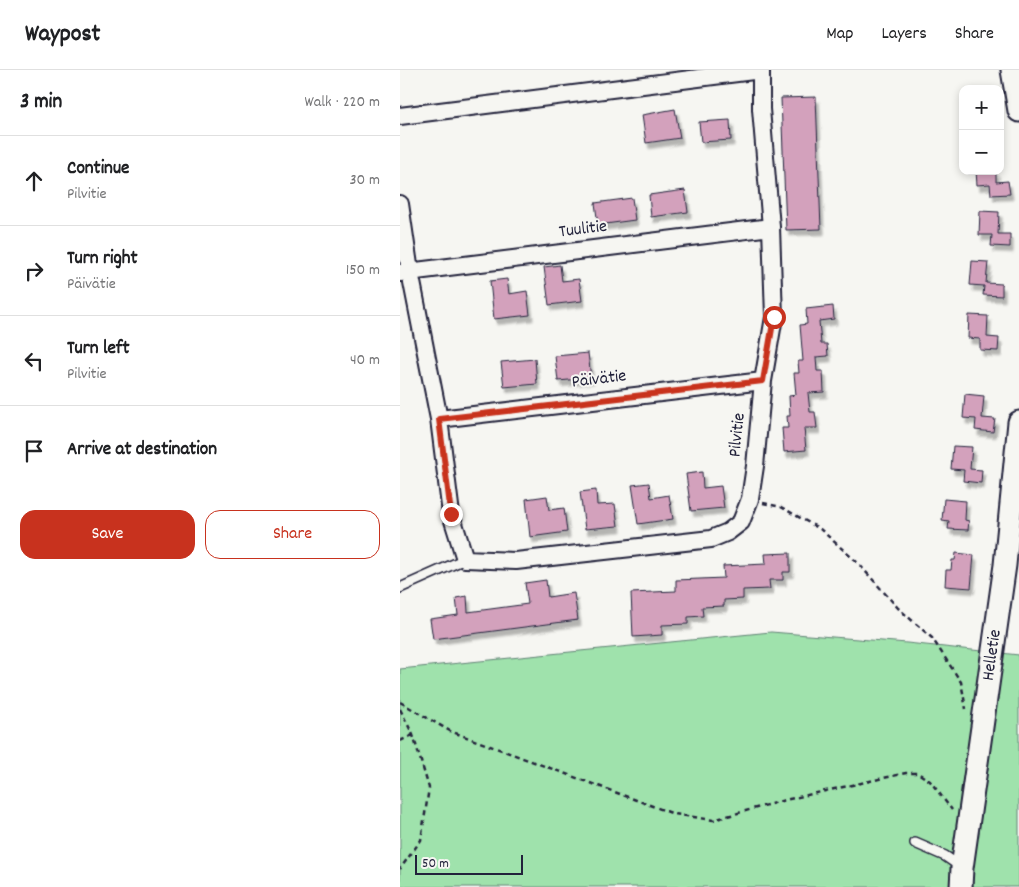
<!DOCTYPE html>
<html lang="en">
<head>
<meta charset="utf-8">
<style>
	:root { --surface:#fff; --page:#f2f2f2; --text:#202124; --muted:#757577; --line:#e0e0e0; --accent:#c8321e }
	body { margin:0; font-family:Dekko,sans-serif; background:var(--page); color:var(--text) }
	.controls { position:absolute; right:15px; top:15px; display:grid; overflow:hidden; border-radius:10px; box-shadow:0 2px 8px #0003 }
	.controls button { width:45px; height:45px; display:grid; place-items:center; padding:0; border:0; border-bottom:1px solid var(--line); background:var(--surface); color:var(--text); font:25px sans-serif }
	.scale { position:absolute; left:15px; bottom:12px; width:108px; box-sizing:border-box; padding-left:5px; border:2px solid #22223b; border-top:0; font-size:14px; line-height:18px; white-space:nowrap; color:#22223b; -webkit-text-stroke:4px #f6f6f2; paint-order:stroke }
	.stop { position:absolute; width:15px; height:15px; margin:-11px; border:4px solid #c8321e; border-radius:50%; background:#fff }
	.stop.end { background:#c8321e; border-color:#fff; box-shadow:0 1px 5px #0008 }
	.list { margin:0; padding:0; list-style:none }
	h2 { display:flex; justify-content:space-between; align-items:center; height:65px; margin:0; padding:0 20px; font-size:21px }
	h2 small { font-size:16px; font-weight:400; color:var(--muted) }
	.list li { display:grid; grid-template-columns:32px 1fr auto; gap:15px; align-items:center; box-sizing:border-box; height:90px; padding:0 20px; border-top:1px solid var(--line) }
	.list b { display:block; font-size:19px; white-space:nowrap }
	.list p { margin:0; font-size:16px; white-space:nowrap; color:var(--muted) }
	.list em { font-size:16px; font-style:normal; color:var(--muted) }
	.actions { display:flex; gap:10px; padding:15px 20px }
	.actions a { flex:1; padding:11px 0; border:1px solid var(--accent); border-radius:15px; text-align:center; font-size:18px; color:var(--accent) }
	.actions .main { background:var(--accent); color:#fff }
	.icon { flex:none; width:28px; height:28px; fill:none; stroke:currentColor; stroke-width:2; stroke-linecap:round; stroke-linejoin:round }
	.map { position:relative; flex:none; width:619px; height:817px; overflow:hidden }
	header { display:flex; align-items:center; gap:30px; box-sizing:border-box; height:70px; padding:0 25px; background:var(--surface); border-bottom:1px solid var(--line) }
	header strong { font-size:24px }
	nav { display:flex; gap:28px; margin-inline-start:auto; font-size:18px }
	main { display:flex }
	aside { flex:1; background:var(--surface) }
	.map>svg:first-child { display:block }
	.green { fill:#9fe2ac; stroke:#608274 }
	.building { fill:#d3a1bc; stroke:#22223b; filter:url(#shadow) }
	.lines { fill:none; stroke-linecap:round; stroke-linejoin:round }
	.service-casing { stroke:#22223b; stroke-width:12 }
	.minor-casing { stroke:#22223b; stroke-width:20 }
	.tertiary-casing { stroke:#22223b; stroke-width:25 }
	.path { stroke:#22223b; stroke-width:2.5; stroke-dasharray:5 4; stroke-linecap:butt }
	.service { stroke:#f6f6f2; stroke-width:9 }
	.minor { stroke:#f6f6f2; stroke-width:16 }
	.tertiary { stroke:#f6f6f2; stroke-width:21 }
	.route { stroke:#c8321e; stroke-width:6 }
	.labels { text-anchor:middle; dominant-baseline:central; stroke-width:4; stroke-linejoin:round; paint-order:stroke }
	.street-label { font-size:18px; fill:#22223b; stroke:#f6f6f2 }
</style>
</head>
<body>
<header>
<strong>Waypost</strong>
<nav><a>Map</a><a>Layers</a><a>Share</a></nav>
</header>
<main>
<aside>
<h2>3 min<small>Walk · 220 m</small></h2>
<ul class="list">
<li><svg class="icon" aria-label="ahead" viewBox="0 0 24 24"><path d="M12 20V5M6 11l6-6 6 6"/></svg><div><b>Continue</b><p>Pilvitie</p></div><em>30 m</em></li>
<li><svg class="icon" aria-label="right" viewBox="0 0 24 24"><path d="M7 20v-9h11M14 6l5 5-5 5"/></svg><div><b>Turn right</b><p>Päivätie</p></div><em>150 m</em></li>
<li><svg class="icon" aria-label="left" viewBox="0 0 24 24"><path d="M17 20v-9H6M10 6l-5 5 5 5"/></svg><div><b>Turn left</b><p>Pilvitie</p></div><em>40 m</em></li>
<li><svg class="icon" aria-label="arrive" viewBox="0 0 24 24"><path d="M6 21V4h12l-3 4 3 4H6"/></svg><div><b>Arrive at destination</b></div></li>
</ul>
<div class="actions"><a class="main">Save</a><a>Share</a></div>
</aside>
<div class="map">
<svg width="619" height="817" viewBox="0 0 619 817">
	<defs>
		<filter id="shadow"><feDropShadow dx="3" dy="5.5" stdDeviation="1" flood-color="#0004"/></filter>
	</defs>
	<rect width="100%" height="100%" fill="#f6f6f2"/>
	<filter id="ink" filterUnits="userSpaceOnUse"><feTurbulence type="fractalNoise" baseFrequency=".02" numOctaves="2"/><feDisplacementMap in="SourceGraphic" scale="10" xChannelSelector="R" yChannelSelector="G"/><feConvolveMatrix kernelMatrix="1 2 1 2 8 2 1 2 1" color-interpolation-filters="sRGB"/></filter>
	<g filter="url(#ink)">
		<path class="green" d="M371 562 507 573 619 585V817H0V599Z"/>
		<path class="building" d="M416 27 421 159 386 160 381 28Z
			M275 39 280 68 246 73 242 45Z
			M330 50 331 70 301 72 299 52Z
			M576 101H596V112L608 111 610 124 591 125 590 114 577 115Z
			M285 120 288 142 251 147 249 125Z
			M232 128 235 150 198 155 195 133Z
			M580 141 599 142 598 164H610V177L591 176 592 165H579Z
			M572 191 588 192 586 213 602 214V226L583 225 584 216 570 215Z
			M160 195 162 211 179 209 182 231 149 235 144 197Z
			M107 209 109 224 127 221 130 245 94 249 90 211Z
			M433 236 434 249 419 251 421 274H427L428 286 416 287 417 301H423L424 322 408 323 410 342H415L417 358H404L406 380 384 382 382 358H388L387 346H390L389 326 396 325 394 303H399L398 291H403L400 255 407 254 406 239Z
			M569 245 588 246 587 267 599 268 598 281 580 280V269L568 268Z
			M188 283 191 308 158 311 155 286Z
			M135 289 137 314 104 317 101 292Z
			M565 324 584 326 582 348 595 349 593 362 575 360 576 349 563 348Z
			M553 376 572 377 570 399 582 400 581 413 563 411 564 400 551 399Z
			M302 402 303 418 321 416 324 438 291 441 286 404Z
			M249 413 251 428 269 425 273 449 238 454 232 415Z
			M196 420 197 435 215 434 218 456 185 459 180 422Z
			M147 426 149 440 164 438 167 462 130 467 126 429Z
			M544 429 566 431 565 450 569 451 568 460 548 459 549 451 542 450Z
			M390 483V502H383V510H369L370 519 343 520V529L324 530V536L302 537 303 546 288 547V554L262 555V565L233 567 231 523 276 521V510L324 508 323 496 366 494 365 484Z
			M556 483 574 485 571 518 545 516 546 500H551L552 490H555Z
			M146 510 148 527 174 523 178 550 33 569 30 549 58 545 56 528 67 526 68 542 128 534 125 513Z"/>
		<g class="lines">
			<g class="service-casing">
				<path id="service" d="M0 518 65 489
					M515 773 545 786 561 797"/>
			</g>
			<g class="minor-casing">
				<path id="minor" d="M0 46 361 0
					M0 134 10 202 39 349 51 444 65 489 116 491 311 469 328 462 341 452 350 429 355 396 363 311 374 247 371 157 361 39V0
					M0 203 371 157
					M39 349 363 311"/>
			</g>
			<g class="tertiary-casing">
				<g id="tertiary">
					<path d="M612 0 619 41"/>
					<path id="s1" d="M561 817 562 798 605 495 619 352"/>
				</g>
			</g>
			<path class="path" d="M363 433 381 437 420 459 458 493 498 538 532 568 561 612 566 639
				M0 632 50 661 274 744 313 750 385 730 506 703H518L530 711 552 740
				M0 639 13 665 29 718 21 770 0 799
				M0 671 13 665"/>
			<use href="#service" class="service"/>
			<use href="#minor" class="minor"/>
			<use href="#tertiary" class="tertiary"/>
		</g>
	</g>
	<g class="lines" filter="url(#ink)">
		<path class="route" d="M51 444 39 349 363 311 374 247"/>
	</g>
	<g class="labels">
		<g class="street-label">
			<text transform="translate(183 160) rotate(-7)">Tuulitie</text>
			<text transform="translate(199 310) rotate(-7)">Päivätie</text>
			<text transform="translate(338 365) rotate(-84)">Pilvitie</text>
			<text stroke="none"><textPath href="#s1" startOffset="234">Helletie</textPath></text>
		</g>
	</g>
</svg>
<div class="controls">
<button>+</button>
<button>−</button>
</div>
<div class="scale">50 m</div>
<div class="stop" style="left:374px;top:247px"></div>
<div class="stop end" style="left:51px;top:444px"></div>
</div>
</main>
</body>
</html>
